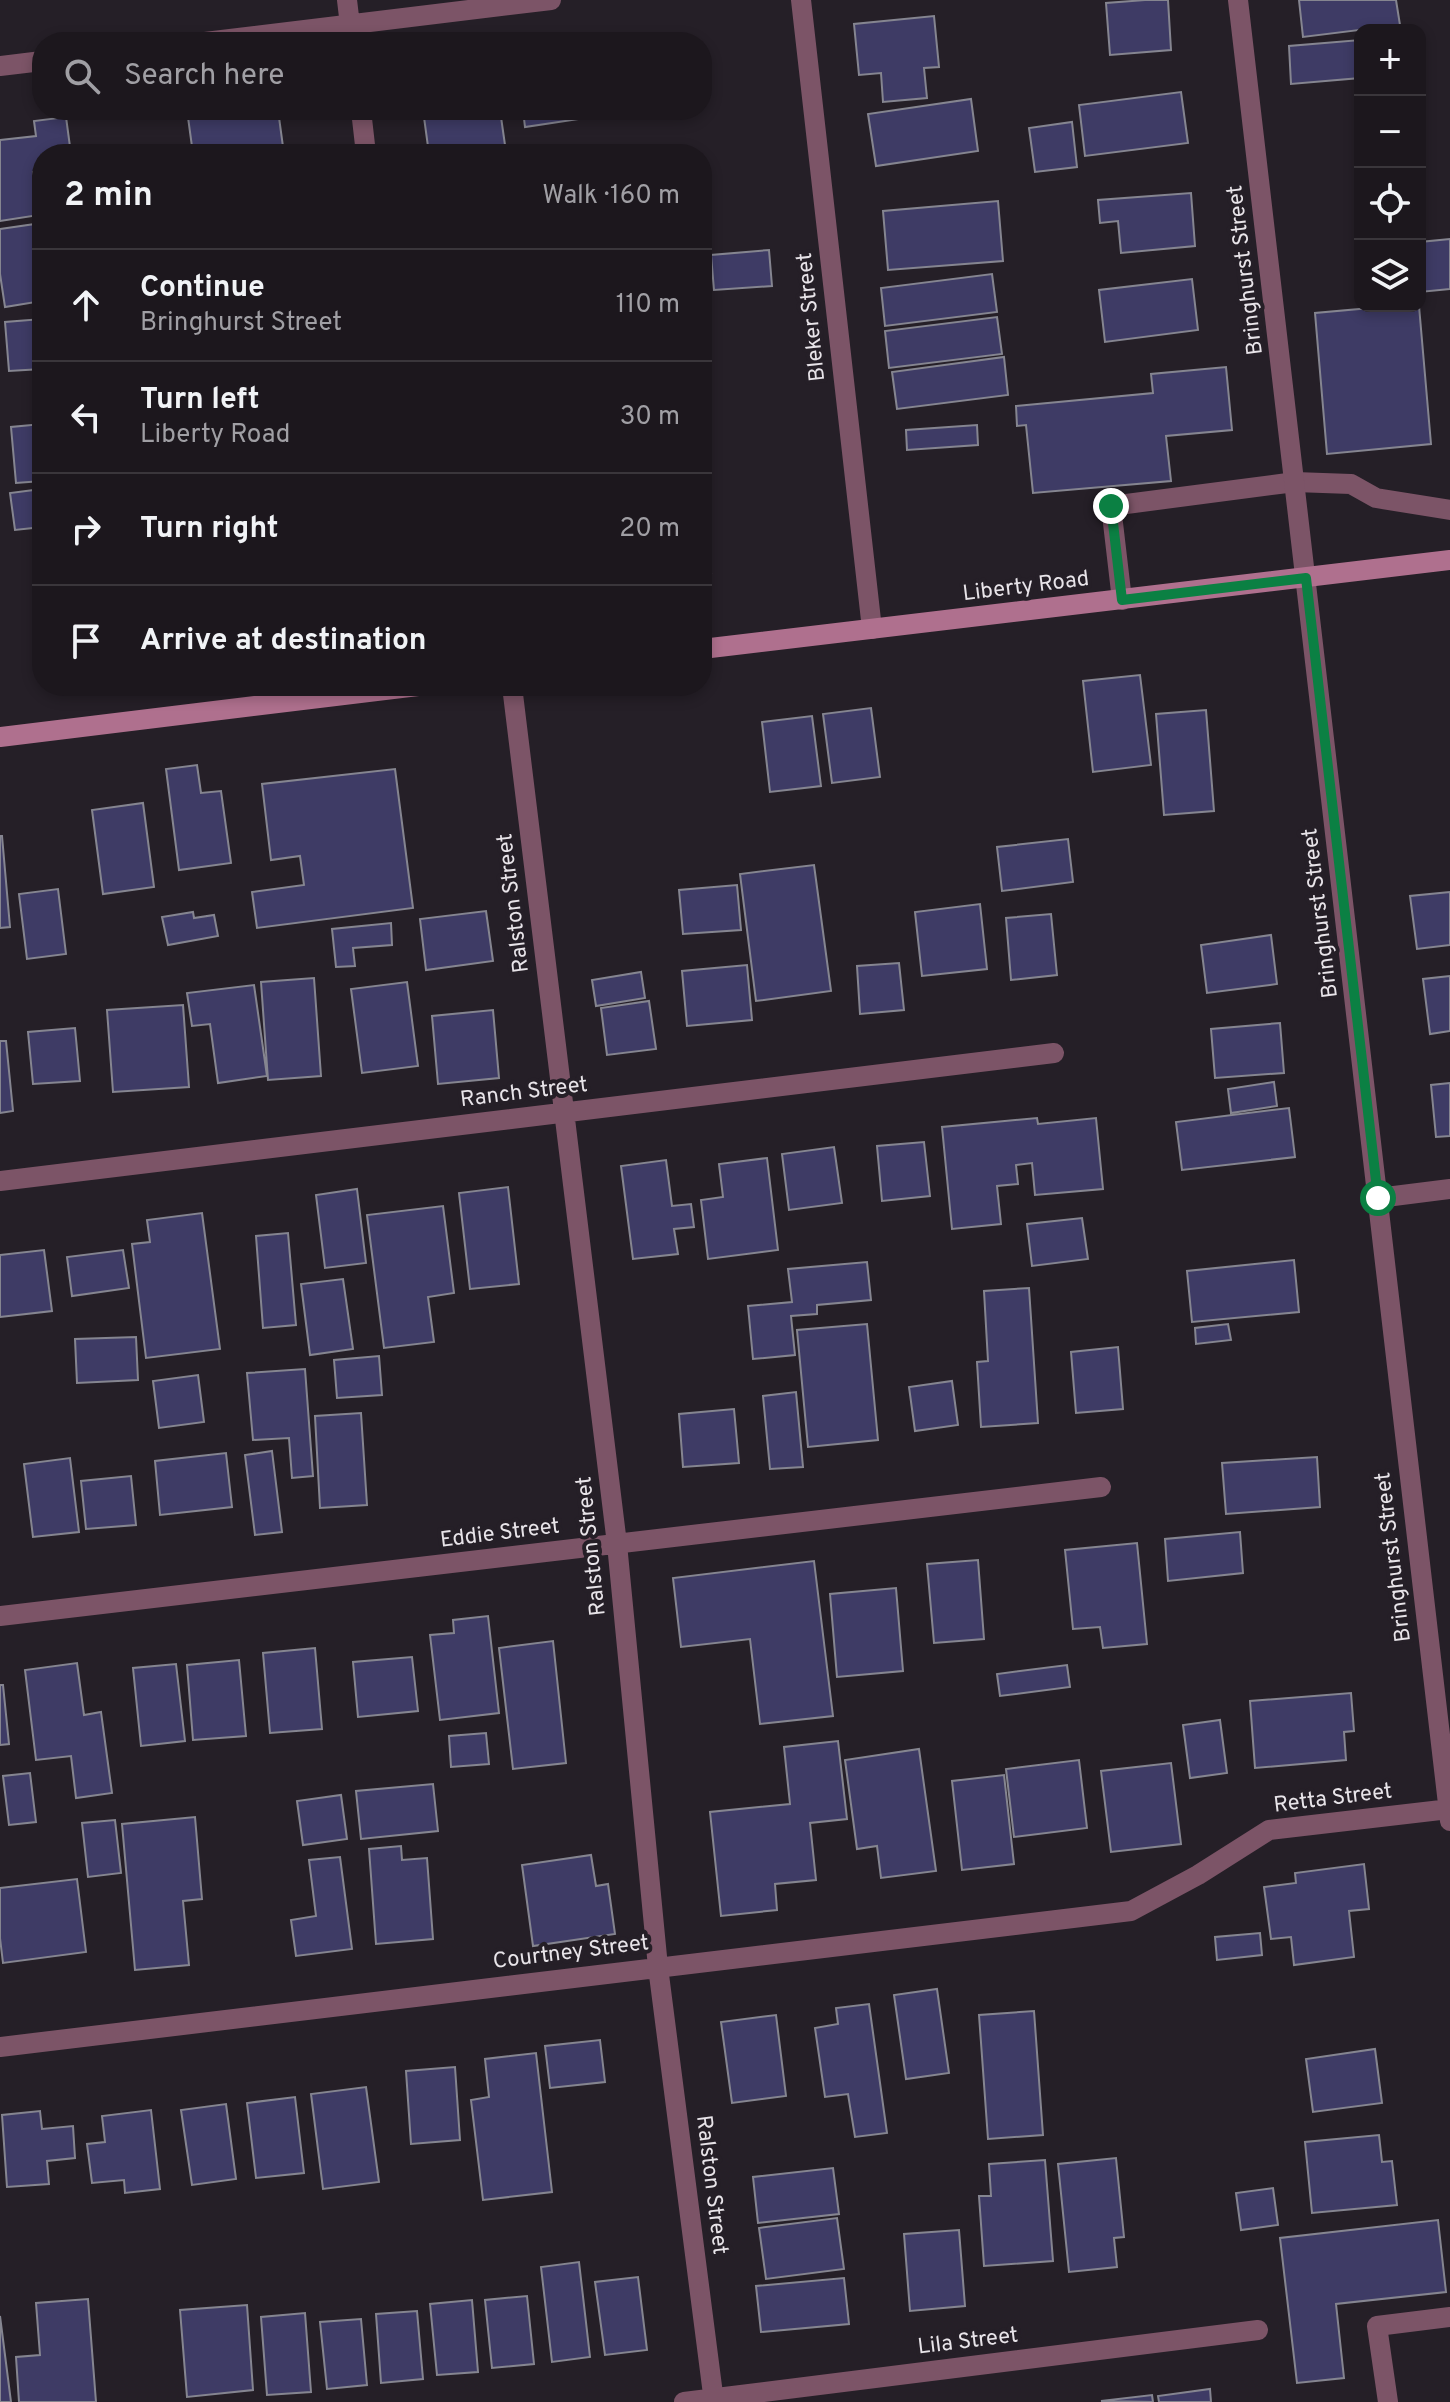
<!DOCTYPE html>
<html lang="en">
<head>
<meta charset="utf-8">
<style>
	:root { --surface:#1c171d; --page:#252026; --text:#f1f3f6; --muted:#a09fa4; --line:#3a363b }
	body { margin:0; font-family:Overpass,sans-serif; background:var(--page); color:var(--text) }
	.controls { position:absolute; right:24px; top:24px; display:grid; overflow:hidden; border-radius:16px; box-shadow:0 4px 12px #0003 }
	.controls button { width:72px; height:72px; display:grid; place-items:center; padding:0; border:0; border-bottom:2px solid var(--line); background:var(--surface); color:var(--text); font:40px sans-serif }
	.stop { position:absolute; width:24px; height:24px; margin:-18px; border:6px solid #0b8043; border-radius:50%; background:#fff }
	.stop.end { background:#0b8043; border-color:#fff; box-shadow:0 2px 8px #0008 }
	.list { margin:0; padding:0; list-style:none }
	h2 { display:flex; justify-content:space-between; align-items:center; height:104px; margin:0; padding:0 32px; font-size:34px }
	h2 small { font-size:26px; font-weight:400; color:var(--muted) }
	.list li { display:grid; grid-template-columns:52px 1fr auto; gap:24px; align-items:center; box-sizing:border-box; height:112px; padding:0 32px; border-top:2px solid var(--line) }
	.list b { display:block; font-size:30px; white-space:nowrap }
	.list p { margin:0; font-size:26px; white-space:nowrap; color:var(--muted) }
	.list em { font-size:26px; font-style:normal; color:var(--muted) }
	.icon { flex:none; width:44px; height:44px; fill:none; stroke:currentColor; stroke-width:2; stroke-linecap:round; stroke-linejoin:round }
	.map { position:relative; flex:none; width:1450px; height:2402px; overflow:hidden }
	.search { position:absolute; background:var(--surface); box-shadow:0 4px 12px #0003; left:32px; top:32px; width:680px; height:88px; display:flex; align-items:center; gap:20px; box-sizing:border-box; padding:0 28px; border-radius:32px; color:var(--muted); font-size:30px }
	.panel { position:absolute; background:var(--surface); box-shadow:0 4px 12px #0003; left:32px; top:144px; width:680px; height:552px; border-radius:32px }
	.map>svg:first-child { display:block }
	.building { fill:#3e3b65; stroke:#858590; stroke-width:2 }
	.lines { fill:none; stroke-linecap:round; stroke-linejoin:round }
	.lane { stroke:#7c5467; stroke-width:20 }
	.street { stroke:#7c5467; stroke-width:20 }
	.secondary { stroke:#af708e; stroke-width:20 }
	.route { stroke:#0b8043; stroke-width:10 }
	.labels { text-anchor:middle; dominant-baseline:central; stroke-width:8; stroke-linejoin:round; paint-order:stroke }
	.street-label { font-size:22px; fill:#e8e4e9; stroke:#251f27 }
</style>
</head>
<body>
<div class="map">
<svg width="1450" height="2402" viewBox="0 0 1450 2402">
	<rect width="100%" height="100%" fill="#251f27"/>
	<path class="building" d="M1145 0H1168L1171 50 1110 55 1106 3Z
		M1299 0H1396L1400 25 1303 37Z
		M934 16 939 67 924 68 927 98 883 102 881 73 859 75 854 24Z
		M1360 40V78L1291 84 1289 46Z
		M1181 92 1188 143 1085 156 1079 105Z
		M971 99 978 151 876 166 868 114Z
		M187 110H278L284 154H193Z
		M423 110H500L505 145 429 154Z
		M523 110H578L579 119 525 127Z
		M66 117 71 154H42V170L33 172 39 215 0 221V140L36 136 34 121Z
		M1072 122 1077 167 1035 172 1029 128Z
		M1191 193 1195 246 1121 253 1118 221 1100 223 1098 200Z
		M998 201 1003 261 888 270 883 211Z
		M42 223V301L5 307 0 274V229Z
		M1450 239V289L1420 292V242Z
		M769 250 772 286 714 290 711 255Z
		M992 274 997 312 885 326 881 288Z
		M1192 279 1198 330 1105 342 1099 290Z
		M1393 306H1419L1431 444 1327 454 1315 313Z
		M997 317 1002 354 889 368 885 331Z
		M42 319V369L9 371 5 322Z
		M1004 357 1008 395 897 409 892 372Z
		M1226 367 1232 430 1166 436 1171 481 1033 493 1026 425 1017 426 1016 406 1153 393 1151 374Z
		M42 424V481L16 483 11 427Z
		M977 425 978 445 907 450 906 430Z
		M42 489V527L15 530 10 493Z
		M702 504 711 573 702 574Z
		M1140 675 1151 765 1093 772 1083 681Z
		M871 708 880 777 832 783 823 714Z
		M1206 710 1214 811 1164 815 1156 714Z
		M812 716 821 786 770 792 762 722Z
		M197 765 201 793 221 791 231 863 179 870 166 769Z
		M395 769 413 908 257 928 252 892 304 885 300 856 271 860 262 784Z
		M143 803 154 887 103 894 92 810Z
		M0 836H2L10 927 0 928Z
		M1068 839 1073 882 1002 891 997 847Z
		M814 865 831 991 756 1001 740 874Z
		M737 885 741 930 683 934 679 890Z
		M58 889 66 954 27 959 19 894Z
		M1450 892V945L1417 949 1410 896Z
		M980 904 987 969 922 976 915 912Z
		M486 911 493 961 426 970 420 919Z
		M193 912 194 918 214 915 218 936 168 945 162 917Z
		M1051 914 1057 975 1011 980 1006 918Z
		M391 923 392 945 353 948 355 966 336 967 332 929Z
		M1271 935 1277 984 1207 993 1201 945Z
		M899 963 904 1010 860 1014 857 966Z
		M747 965 752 1020 687 1026 682 971Z
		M641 972 645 998 596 1006 592 980Z
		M1450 976V1031L1430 1034 1423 979Z
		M314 978 321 1076 268 1080 261 982Z
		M407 982 418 1066 362 1073 351 989Z
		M254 985 267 1076 218 1083 210 1024 192 1026 187 993Z
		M649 1001 656 1049 607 1055 601 1008Z
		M183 1005 189 1087 113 1092 107 1010Z
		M493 1010 499 1078 438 1084 432 1016Z
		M1280 1023 1284 1073 1215 1078 1211 1029Z
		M75 1028 80 1081 33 1084 28 1032Z
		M0 1041H6L13 1111 0 1113Z
		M1274 1082 1277 1106 1231 1113 1228 1089Z
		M1450 1083V1136L1436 1137 1431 1085Z
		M1289 1108 1295 1157 1182 1170 1176 1122Z
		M1037 1118 1038 1124 1096 1118 1103 1189 1035 1195 1032 1163 1016 1165 1018 1184 997 1186 1001 1224 952 1229 942 1127Z
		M924 1142 930 1196 882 1201 877 1146Z
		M834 1147 842 1203 789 1210 782 1154Z
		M767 1158 778 1250 708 1259 701 1200 723 1197 719 1164Z
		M666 1160 672 1206 691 1204 694 1227 674 1229 678 1254 633 1259 621 1166Z
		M508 1187 519 1284 470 1289 459 1193Z
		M357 1189 366 1263 325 1268 316 1195Z
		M443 1206 454 1293 428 1297 434 1342 384 1348 367 1215Z
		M202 1213 220 1349 146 1358 132 1244 150 1242 147 1220Z
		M1082 1218 1088 1259 1032 1266 1027 1224Z
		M288 1233 296 1325 263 1328 256 1236Z
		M44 1250 52 1311 0 1317V1255Z
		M123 1250 129 1288 72 1296 67 1257Z
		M1294 1260 1299 1312 1192 1322 1187 1271Z
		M867 1262 871 1300 817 1305V1314L791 1316 795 1355 753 1359 748 1306 792 1302 788 1269Z
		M343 1279 353 1349 310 1355 301 1284Z
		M1029 1288 1038 1423 981 1427 977 1362 988 1361 984 1291Z
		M867 1324 878 1440 808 1447 797 1330Z
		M1228 1324 1231 1340 1196 1344 1195 1328Z
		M136 1337 138 1380 77 1383 75 1339Z
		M1118 1347 1123 1409 1076 1413 1071 1352Z
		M379 1356 382 1395 337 1398 334 1360Z
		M305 1369 313 1476 292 1478 289 1438 253 1440 247 1373Z
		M198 1375 204 1422 159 1428 153 1381Z
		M952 1381 958 1425 915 1431 909 1387Z
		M796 1392 803 1467 770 1469 763 1396Z
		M734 1409 739 1463 683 1467 679 1414Z
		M361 1413 367 1505 320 1508 315 1416Z
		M272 1451 282 1532 255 1535 245 1455Z
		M226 1453 232 1507 160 1515 155 1461Z
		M1317 1457 1320 1507 1226 1514 1222 1463Z
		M70 1458 79 1532 33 1537 24 1464Z
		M131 1476 136 1525 86 1529 81 1481Z
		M1240 1532 1243 1573 1168 1581 1165 1539Z
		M1137 1543 1147 1644 1103 1648 1100 1627 1073 1629 1065 1550Z
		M978 1560 984 1639 934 1643 927 1564Z
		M814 1561 833 1716 760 1724 750 1639 681 1647 673 1578Z
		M896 1588 903 1671 837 1677 830 1594Z
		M488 1616 499 1713 440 1720 430 1635 454 1633 453 1620Z
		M553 1641 566 1763 513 1769 499 1648Z
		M315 1648 322 1729 270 1733 263 1653Z
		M412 1657 418 1711 358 1717 353 1662Z
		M239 1660 246 1736 193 1740 187 1665Z
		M77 1663 84 1715 101 1712 112 1793 76 1798 71 1756 36 1760 25 1670Z
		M176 1664 185 1741 141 1746 133 1668Z
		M1067 1665 1070 1687 1000 1696 997 1674Z
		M0 1685H3L9 1744 0 1745Z
		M1351 1693 1354 1731 1344 1732 1346 1760 1255 1768 1250 1701Z
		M1220 1720 1227 1773 1190 1778 1183 1725Z
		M486 1733 489 1764 451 1767 449 1736Z
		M838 1741 847 1819 810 1823 816 1880 775 1884 777 1910 721 1916 710 1812 790 1804 784 1747Z
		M919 1749 936 1871 881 1878 877 1846 857 1849 845 1760Z
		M1079 1760 1087 1828 1014 1837 1006 1769Z
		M1171 1763 1181 1844 1111 1852 1101 1771Z
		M30 1773 36 1822 9 1825 3 1776Z
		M1004 1775 1014 1864 962 1870 952 1781Z
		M433 1784 438 1831 361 1839 356 1791Z
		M341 1795 347 1839 303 1845 297 1801Z
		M195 1817 202 1899 183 1901 189 1965 135 1970 122 1824Z
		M115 1820 121 1873 88 1877 82 1823Z
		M401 1846 402 1860 427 1858 433 1939 376 1944 369 1849Z
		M591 1855 596 1886 608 1884 615 1934 533 1946 522 1865Z
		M340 1857 352 1949 296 1956 291 1920 316 1916 309 1860Z
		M1364 1864 1369 1909 1349 1911 1354 1957 1294 1965 1291 1937 1271 1939 1264 1887 1296 1883 1295 1873Z
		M77 1879 86 1952 3 1963 0 1938V1888Z
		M1260 1933 1262 1955 1217 1960 1215 1937Z
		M937 1989 949 2073 906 2079 894 1995Z
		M869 2004 887 2133 855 2137 848 2094 825 2097 815 2028 838 2024 836 2008Z
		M1034 2011 1043 2135 988 2139 979 2015Z
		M776 2015 786 2096 732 2103 721 2022Z
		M600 2040 605 2082 550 2088 545 2046Z
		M1375 2049 1382 2103 1313 2112 1306 2059Z
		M536 2053 552 2192 483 2200 471 2100 489 2097 485 2059Z
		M455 2067 460 2140 411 2144 406 2071Z
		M366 2087 379 2182 323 2189 311 2094Z
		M295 2097 304 2173 256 2178 247 2103Z
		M226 2104 236 2179 192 2185 181 2110Z
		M151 2110 160 2189 125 2193 124 2180 92 2183 87 2144 105 2142 102 2116Z
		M40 2111 42 2129 73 2126 75 2158 47 2161 49 2184 7 2187 2 2115Z
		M1379 2135 1382 2162 1392 2161 1397 2205 1312 2213 1305 2142Z
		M1116 2158 1124 2237 1114 2238 1117 2267 1069 2272 1058 2164Z
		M1045 2160 1053 2261 984 2266 979 2196H991L989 2164Z
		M833 2168 839 2214 758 2223 753 2177Z
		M1273 2188 1278 2225 1241 2230 1236 2193Z
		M837 2218 844 2269 766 2279 759 2228Z
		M1438 2220 1446 2292 1336 2304 1344 2378 1297 2383 1280 2238Z
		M959 2230 965 2306 910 2311 904 2234Z
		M579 2262 590 2357 552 2362 541 2267Z
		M638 2277 647 2350 605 2355 595 2282Z
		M844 2278 849 2324 761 2332 756 2286Z
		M527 2296 534 2364 492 2368 485 2300Z
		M88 2299 96 2402H19L16 2357 40 2355 36 2303Z
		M472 2300 478 2372 437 2375 430 2304Z
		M247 2305 253 2390 187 2397 180 2310Z
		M417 2311 423 2379 381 2383 376 2314Z
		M305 2313 311 2392 267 2395 261 2317Z
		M0 2316 11 2402H0Z
		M361 2319 367 2385 327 2389 320 2322Z
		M1210 2389 1211 2402H1159L1158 2396Z
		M1152 2395 1153 2402 1101 2401Z"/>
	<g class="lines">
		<path class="lane" d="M1122 600 1111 506 1295 482 1351 484 1376 498 1450 510
			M1388 2402 1377 2326 1450 2317"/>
		<path class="street" d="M347 0 352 42
			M801 0 872 629
			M1238 0 1450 1821
			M205 42 551 0
			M0 66 42 61
			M361 110 366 154
			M512 686 617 1544 658 1967 714 2402
			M0 1181 1054 1053
			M1378 1198 1450 1189
			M0 1616 1101 1487
			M0 2047 1131 1911 1198 1875 1269 1830 1450 1809
			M684 2402 1258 2330"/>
		<path class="secondary" d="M702 649 1450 560
			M0 737 418 686"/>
	</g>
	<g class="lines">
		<path class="route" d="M1111 506 1122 600 1306 578 1378 1198"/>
	</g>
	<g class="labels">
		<g class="street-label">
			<text transform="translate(1246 270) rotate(-97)">Bringhurst Street</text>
			<text transform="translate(812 317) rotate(-96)">Bleker Street</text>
			<text transform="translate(1026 587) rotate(-7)">Liberty Road</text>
			<text transform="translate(514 903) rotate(-97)">Ralston Street</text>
			<text transform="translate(1321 913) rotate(-97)">Bringhurst Street</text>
			<text transform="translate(524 1093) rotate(-7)">Ranch Street</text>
			<text transform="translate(500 1534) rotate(-7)">Eddie Street</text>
			<text transform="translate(592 1546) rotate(-96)">Ralston Street</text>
			<text transform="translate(1394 1557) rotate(-97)">Bringhurst Street</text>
			<text transform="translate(1333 1799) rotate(-7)">Retta Street</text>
			<text transform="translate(571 1953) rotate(-7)">Courtney Street</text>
			<text transform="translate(711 2185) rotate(83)">Ralston Street</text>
			<text transform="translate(968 2342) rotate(-7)">Lila Street</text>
		</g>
	</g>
</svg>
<div class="controls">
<button>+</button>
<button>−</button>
<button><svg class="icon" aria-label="locate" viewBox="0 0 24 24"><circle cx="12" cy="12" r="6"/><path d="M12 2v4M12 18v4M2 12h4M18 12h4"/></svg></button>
<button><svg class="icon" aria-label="layers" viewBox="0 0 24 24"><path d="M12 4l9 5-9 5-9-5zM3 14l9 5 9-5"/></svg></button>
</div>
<div class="stop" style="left:1378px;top:1198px"></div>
<div class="stop end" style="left:1111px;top:506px"></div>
<div class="search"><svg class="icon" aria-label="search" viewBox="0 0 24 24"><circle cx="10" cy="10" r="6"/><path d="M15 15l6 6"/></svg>Search here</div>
<section class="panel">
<h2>2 min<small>Walk · 160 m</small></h2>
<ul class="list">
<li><svg class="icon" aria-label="ahead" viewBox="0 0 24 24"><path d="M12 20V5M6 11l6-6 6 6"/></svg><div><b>Continue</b><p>Bringhurst Street</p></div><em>110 m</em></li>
<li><svg class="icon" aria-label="left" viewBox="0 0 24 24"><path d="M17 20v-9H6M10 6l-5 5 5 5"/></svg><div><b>Turn left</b><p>Liberty Road</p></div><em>30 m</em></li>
<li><svg class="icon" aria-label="right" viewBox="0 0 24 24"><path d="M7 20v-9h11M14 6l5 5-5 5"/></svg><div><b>Turn right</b></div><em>20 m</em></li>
<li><svg class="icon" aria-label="arrive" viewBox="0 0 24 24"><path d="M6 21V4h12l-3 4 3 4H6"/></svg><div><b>Arrive at destination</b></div></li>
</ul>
</section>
</div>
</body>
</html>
